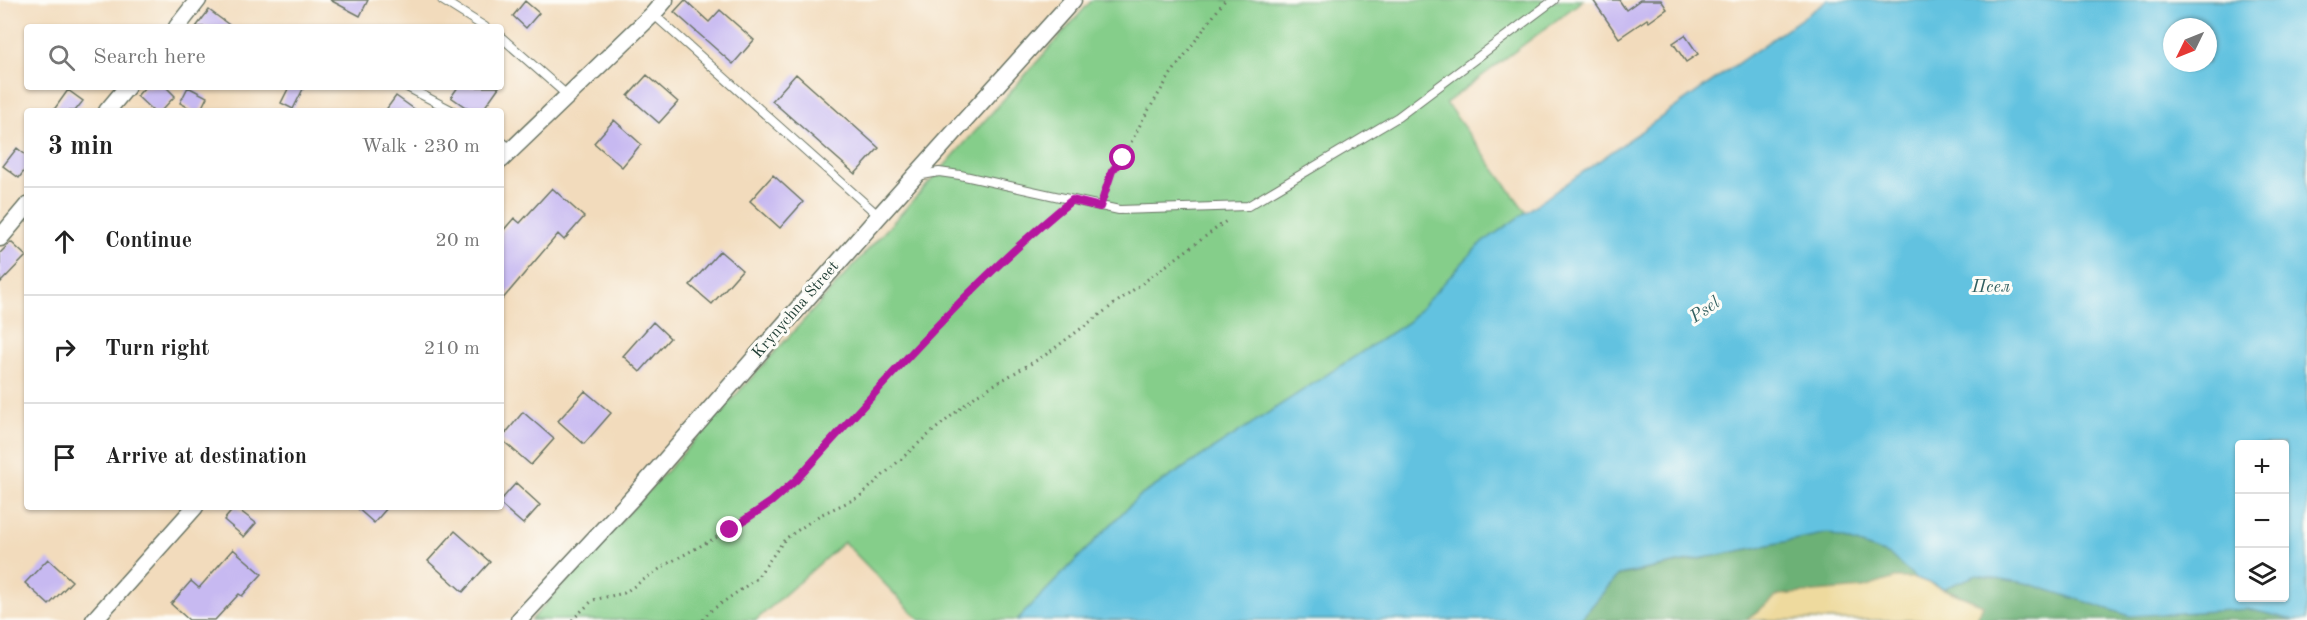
<!DOCTYPE html>
<html lang="en">
<head>
<meta charset="utf-8">
<style>
	:root { --surface:#fff; --page:#f2f2f2; --text:#222; --muted:#767676; --line:#e0e0e0 }
	body { margin:0; font-family:"Old Standard TT",serif; background:var(--page); color:var(--text) }
	.controls { position:absolute; right:18px; bottom:18px; display:grid; overflow:hidden; border-radius:6px; box-shadow:0 2px 4px #0004 }
	.controls button { width:54px; height:54px; display:grid; place-items:center; padding:0; border:0; border-bottom:2px solid var(--line); background:var(--surface); color:var(--text); font:30px sans-serif }
	.compass { position:absolute; left:2163px; top:18px; width:54px; height:54px; border-radius:50%; background:var(--surface); box-shadow:0 2px 4px #0004; rotate:227deg }
	.stop { position:absolute; width:18px; height:18px; margin:-14px; border:4px solid #b5179e; border-radius:50%; background:#fff }
	.stop.end { background:#b5179e; border-color:#fff; box-shadow:0 2px 6px #0008 }
	.list { margin:0; padding:0; list-style:none }
	h2 { display:flex; justify-content:space-between; align-items:center; height:78px; margin:0; padding:0 24px; font-size:26px }
	h2 small { font-size:20px; font-weight:400; color:var(--muted) }
	.list li { display:grid; grid-template-columns:39px 1fr auto; gap:18px; align-items:center; box-sizing:border-box; height:108px; padding:0 24px; border-top:2px solid var(--line) }
	.list b { display:block; font-size:22px; white-space:nowrap }
	.list em { font-size:20px; font-style:normal; color:var(--muted) }
	.icon { flex:none; width:33px; height:33px; fill:none; stroke:currentColor; stroke-width:2; stroke-linecap:round; stroke-linejoin:round }
	.map { position:relative; flex:none; width:2307px; height:620px; overflow:hidden }
	.search { position:absolute; background:var(--surface); box-shadow:0 2px 4px #0004; left:24px; top:24px; width:480px; height:66px; display:flex; align-items:center; gap:15px; box-sizing:border-box; padding:0 21px; border-radius:6px; color:var(--muted); font-size:22px }
	.panel { position:absolute; background:var(--surface); box-shadow:0 2px 4px #0004; left:24px; top:108px; width:480px; height:402px; border-radius:6px }
	.map>svg:first-child { display:block }
	.green { fill:#85ce8a; stroke:#52865f; stroke-width:1.5 }
	.forest { fill:#6cb176; stroke:#467755; stroke-width:1.5 }
	.sand { fill:#eeda9e; stroke:#868c69; stroke-width:1.5 }
	.water { fill:#62c2e0; stroke:#40808a; stroke-width:1.5; fill-rule:evenodd }
	.building { fill:#c7b9f1 }
	.lines { fill:none; stroke-linecap:round; stroke-linejoin:round }
	.service-casing { stroke:#697464; stroke-width:10 }
	.minor-casing { stroke:#697464; stroke-width:19 }
	.path { stroke:#697464; stroke-width:3; stroke-dasharray:1.5 4.5; stroke-linecap:butt }
	.service { stroke:#fff; stroke-width:8 }
	.minor { stroke:#fff; stroke-width:16 }
	.route { stroke:#b5179e; stroke-width:8 }
	.labels { text-anchor:middle; dominant-baseline:central; stroke-width:6; stroke-linejoin:round; paint-order:stroke }
	.street-label { font-size:16px; fill:#1f3d34; stroke:#fdfcf7 }
	.water-label { font-size:18px; font-style:italic; fill:#305e5f; stroke:#fdfcf7 }
</style>
</head>
<body>
<div class="map">
<svg width="2307" height="620" viewBox="0 0 2307 620">
	<rect width="100%" height="100%" fill="#fdfcf7"/>
	<filter id="ink" filterUnits="userSpaceOnUse"><feTurbulence type="fractalNoise" baseFrequency=".0167" numOctaves="2"/><feDisplacementMap in="SourceGraphic" scale="12" xChannelSelector="R" yChannelSelector="G"/><feConvolveMatrix kernelMatrix="1 2 1 2 8 2 1 2 1" color-interpolation-filters="sRGB"/></filter>
	<filter id="wash" filterUnits="userSpaceOnUse"><feTurbulence type="fractalNoise" baseFrequency=".008" numOctaves="4" result="noise"/><feDisplacementMap in="SourceGraphic" scale="24" xChannelSelector="R" yChannelSelector="G"/><feGaussianBlur stdDeviation="1.35" result="paint"/><feColorMatrix in="noise" values="0 0 0 0 0 0 0 0 0 0 0 0 0 0 0 0 0 1.4 0 .05"/><feComposite in="paint" operator="in"/></filter>
	<g filter="url(#wash)">
		<rect width="100%" height="100%" fill="#f2dbbc"/>
		<path class="green" d="M1092 0H1583L1446 103 1526 212 1479 245 1409 322 1137 498 1017 620H920L844 542 756 620H531L947 163Z"/>
		<path class="forest" d="M1828 533 1890 555 1916 578H1895L1864 588 1779 595 1745 620H1580L1617 576Z
			M1977 575 2026 583 2130 616 2248 609 2294 620H1976L1983 605 1944 588Z"/>
		<path class="sand" d="M1895 578H1916L1983 605 1976 620H1746L1779 595 1864 588Z"/>
		<path class="water" d="M1828 0H2307V620H2294L2248 609 2130 616 2026 583 1977 575 1944 588 1916 578 1890 555 1828 533 1618 575 1580 620H1017L1137 498 1408 322 1479 245ZM2172 27H2208V63H2172ZM2240 444H2284V598H2240Z"/>
		<g id="blocks">
			<path class="building" d="M330 0H368L360 16Z
				M685 0 709 22 720 10 754 40 733 64 674 12Z
				M1593 0H1619L1626 10 1640 0H1661L1667 9 1649 22 1647 19 1619 38Z
				M525 1 539 13 526 28 513 16Z
				M209 10 232 27H196Z
				M1685 35 1698 54 1686 62 1673 43Z
				M796 74 879 148 855 174 772 101Z
				M647 75 678 102 659 123 628 96Z
				M145 87H166L175 96 161 111H153L137 96Z
				M188 87 207 97 200 111H195L180 103Z
				M289 87H304L293 109 281 103Z
				M458 87H499L482 111H471L451 97Z
				M68 90 83 101 75 111H53Z
				M396 96 417 111H385Z
				M614 120 641 144 622 167 594 143Z
				M17 148 27 156V167L19 178 3 166Z
				M773 175 803 202 780 228 750 201Z
				M552 188 584 217 564 240 558 234 501 301V233L514 218 520 223Z
				M11 242 26 256 0 283V253Z
				M720 251 742 270 712 304 690 285Z
				M653 322 670 338 640 372 623 356Z
				M585 391 611 413 584 444 558 421Z
				M523 412 554 439 531 465 501 439Z
				M516 483 540 505 523 524 501 505V500Z
				M235 507 256 523 244 537 224 520Z
				M356 507H388L374 523Z
				M455 531 490 562 463 592 428 561Z
				M233 549 262 574 242 596 239 594 215 620H189L171 604 191 581 199 588Z
				M48 559 72 581 49 605 25 583Z"/>
		</g>
	</g>
	<g filter="url(#ink)">
		<use href="#blocks" fill-opacity="0" stroke="#697464" stroke-width="1.5"/>
		<g class="lines">
			<g class="service-casing">
				<path id="service" d="M442 0 485 27
					M653 14 879 216
					M501 37 567 95
					M407 87 453 111
					M501 141 511 149
					M917 176 939 172 960 175 1119 210 1248 206 1398 117 1554 0"/>
			</g>
			<g class="minor-casing">
				<path id="minor" d="M177 27 198 0
					M107 111 127 87
					M501 160 653 14 665 0
					M0 238 27 206
					M94 620 195 507
					M519 620 635 495 879 216 1073 0"/>
			</g>
			<path class="path" d="M1103 194 1111 171 1123 158 1143 119 1171 74 1225 0
				M572 620 593 600 624 593 667 564 730 530 771 502 796 480 961 300 1060 209
				M703 620 709 612 756 579 785 539 820 515 859 497 921 441 978 394 1044 356 1229 219"/>
			<use href="#service" class="service"/>
			<use href="#minor" class="minor"/>
		</g>
	</g>
	<g class="lines" filter="url(#ink)">
		<path class="route" d="M730 530 771 502 796 480C884 383 970 283 1072 200L1100 207 1112 171 1123 158"/>
	</g>
	<g class="labels">
		<g class="street-label">
			<text transform="translate(796 310) rotate(-49)">Krynychna Street</text>
		</g>
		<g class="water-label">
			<text x="1991" y="287">Псел</text>
			<text transform="translate(1705 310) rotate(-35)">Psel</text>
		</g>
	</g>
</svg>
<div class="controls">
<button>+</button>
<button>−</button>
<button><svg class="icon" aria-label="layers" viewBox="0 0 24 24"><path d="M12 4l9 5-9 5-9-5zM3 14l9 5 9-5"/></svg></button>
</div>
<svg class="compass" viewBox="-18 -18 36 36"><path d="M0-13l5 13h-10z" fill="#e53935"/><path d="M0 13l5-13h-10z" fill="#767676"/></svg>
<div class="stop" style="left:1123px;top:158px"></div>
<div class="stop end" style="left:730px;top:530px"></div>
<div class="search"><svg class="icon" aria-label="search" viewBox="0 0 24 24"><circle cx="10" cy="10" r="6"/><path d="M15 15l6 6"/></svg>Search here</div>
<section class="panel">
<h2>3 min<small>Walk · 230 m</small></h2>
<ul class="list">
<li><svg class="icon" aria-label="ahead" viewBox="0 0 24 24"><path d="M12 20V5M6 11l6-6 6 6"/></svg><div><b>Continue</b></div><em>20 m</em></li>
<li><svg class="icon" aria-label="right" viewBox="0 0 24 24"><path d="M7 20v-9h11M14 6l5 5-5 5"/></svg><div><b>Turn right</b></div><em>210 m</em></li>
<li><svg class="icon" aria-label="arrive" viewBox="0 0 24 24"><path d="M6 21V4h12l-3 4 3 4H6"/></svg><div><b>Arrive at destination</b></div></li>
</ul>
</section>
</div>
</body>
</html>
